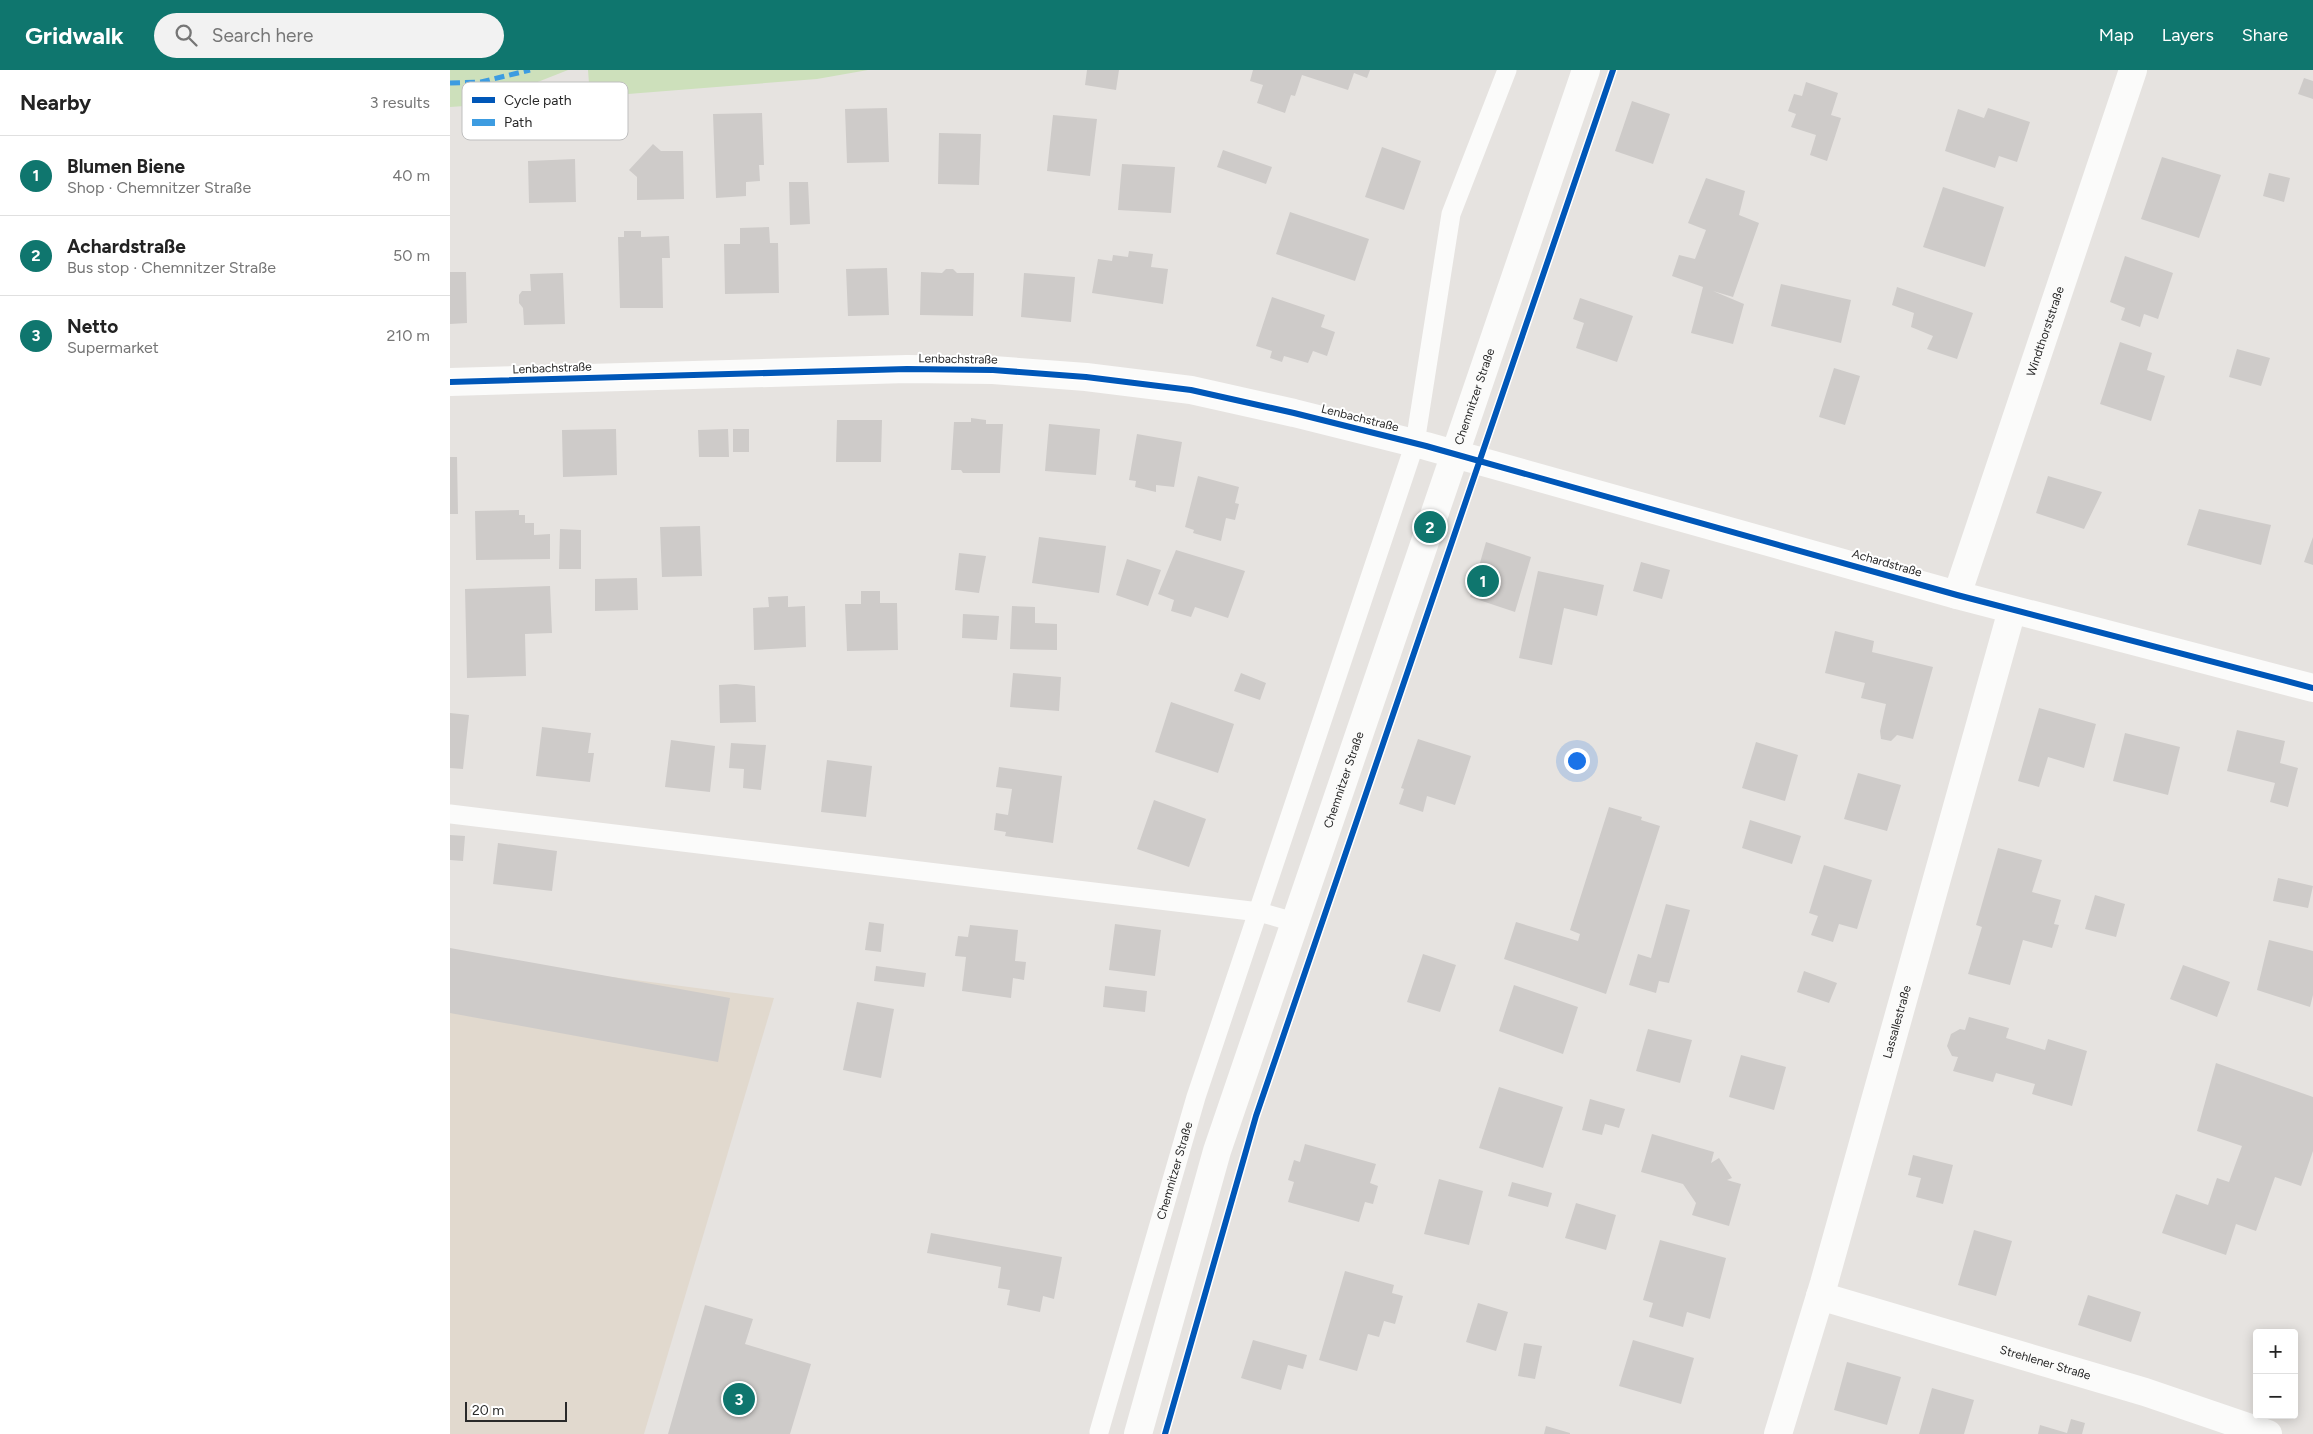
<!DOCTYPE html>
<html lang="en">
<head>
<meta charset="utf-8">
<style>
	:root { --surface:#fff; --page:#f2f2f2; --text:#222; --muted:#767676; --line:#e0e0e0; --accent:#0f766e }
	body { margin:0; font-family:Figtree,sans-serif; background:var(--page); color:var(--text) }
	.controls { position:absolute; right:15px; bottom:15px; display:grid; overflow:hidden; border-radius:5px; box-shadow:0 2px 12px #0003 }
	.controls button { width:45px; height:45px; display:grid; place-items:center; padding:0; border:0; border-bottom:1px solid var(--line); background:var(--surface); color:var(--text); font:25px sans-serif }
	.scale { position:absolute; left:15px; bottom:12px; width:102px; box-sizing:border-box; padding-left:5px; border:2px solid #292929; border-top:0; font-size:14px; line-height:18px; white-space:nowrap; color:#292929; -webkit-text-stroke:4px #fff; paint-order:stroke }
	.you { position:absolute; left:1126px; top:690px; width:18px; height:18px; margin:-12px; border:4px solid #fff; border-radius:50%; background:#1a73e8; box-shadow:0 0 0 8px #1a73e833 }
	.badge { display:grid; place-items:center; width:32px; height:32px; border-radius:50%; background:var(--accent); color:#fff; font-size:16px; font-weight:700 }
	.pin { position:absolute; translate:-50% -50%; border:2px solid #fff; box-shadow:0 1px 5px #0006 }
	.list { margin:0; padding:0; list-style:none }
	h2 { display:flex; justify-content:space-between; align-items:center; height:65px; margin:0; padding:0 20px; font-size:21px }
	h2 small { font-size:16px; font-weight:400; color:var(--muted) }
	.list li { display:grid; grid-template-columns:32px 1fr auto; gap:15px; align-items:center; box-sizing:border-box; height:80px; padding:0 20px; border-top:1px solid var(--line) }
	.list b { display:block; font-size:19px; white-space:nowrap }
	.list p { margin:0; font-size:16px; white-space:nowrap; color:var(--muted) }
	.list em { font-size:16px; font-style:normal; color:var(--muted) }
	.icon { flex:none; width:28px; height:28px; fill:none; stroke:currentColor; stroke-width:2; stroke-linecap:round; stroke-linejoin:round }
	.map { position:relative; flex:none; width:1863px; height:1364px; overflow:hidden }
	header { display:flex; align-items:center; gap:30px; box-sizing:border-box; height:70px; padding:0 25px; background:var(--accent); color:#fff }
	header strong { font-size:24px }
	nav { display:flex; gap:28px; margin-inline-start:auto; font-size:18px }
	.search { width:350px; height:45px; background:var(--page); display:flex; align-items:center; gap:12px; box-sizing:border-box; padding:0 18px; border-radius:28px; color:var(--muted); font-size:19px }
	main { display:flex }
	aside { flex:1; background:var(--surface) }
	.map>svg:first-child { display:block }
	.education { fill:#e1d9ce }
	.green { fill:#cde0bb }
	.building { fill:#cecbc9 }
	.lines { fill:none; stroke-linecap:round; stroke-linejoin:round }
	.service { stroke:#fbfbfa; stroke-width:19 }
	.minor { stroke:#fbfbfa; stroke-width:28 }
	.secondary { stroke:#fbfbfa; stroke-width:28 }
	.quiet { stroke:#3d9ce1; stroke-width:5; stroke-dasharray:10 5; stroke-linecap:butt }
	.cycleway-casing { stroke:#fff; stroke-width:9 }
	.cycleway { stroke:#0057b8; stroke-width:6 }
	.labels { text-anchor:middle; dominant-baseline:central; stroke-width:4; stroke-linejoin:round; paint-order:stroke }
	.street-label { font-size:12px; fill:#292929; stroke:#fff }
	.key { fill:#fff; stroke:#bfbfbf; stroke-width:1 }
	.key-label { font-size:14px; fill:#292929 }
</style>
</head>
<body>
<header>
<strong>Gridwalk</strong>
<div class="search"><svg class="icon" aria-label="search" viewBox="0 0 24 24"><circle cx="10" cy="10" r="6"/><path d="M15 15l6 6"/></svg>Search here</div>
<nav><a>Map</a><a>Layers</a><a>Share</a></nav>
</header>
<main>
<aside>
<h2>Nearby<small>3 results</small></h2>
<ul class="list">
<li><span class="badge">1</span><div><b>Blumen Biene</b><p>Shop · Chemnitzer Straße</p></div><em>40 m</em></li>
<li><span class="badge">2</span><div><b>Achardstraße</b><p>Bus stop · Chemnitzer Straße</p></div><em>50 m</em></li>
<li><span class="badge">3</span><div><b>Netto</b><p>Supermarket</p></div><em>210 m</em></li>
</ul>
</aside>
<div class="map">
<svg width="1863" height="1364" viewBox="0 0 1863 1364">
	<rect width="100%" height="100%" fill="#e6e3e0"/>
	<path class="education" d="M0 886 324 928 194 1364H0Z"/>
	<path class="green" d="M0 0H118L30 35 0 37Z
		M138 0H418L367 9 140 27Z"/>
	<path class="building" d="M637 0H669L666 20 635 15Z
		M803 0H920L917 8 904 3 898 20 852 5 845 26 841 25 835 43 807 33 813 15 800 11Z
		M1854 8 1863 11V29L1848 24Z
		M1356 12 1388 23 1381 45 1391 48 1377 91 1360 85 1366 65 1341 57 1346 44 1338 41 1344 24 1352 26Z
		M1182 31 1220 44 1203 94 1165 81Z
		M437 38 439 92 397 93 395 39Z
		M1538 38 1580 52 1567 92 1549 86 1545 98 1495 81 1508 39 1534 48Z
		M312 43 314 95H309L310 111 296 112V126L266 128 263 44Z
		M603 45 647 49 640 106 597 101Z
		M489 63 531 64 529 115 488 114Z
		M203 74 211 81H233L234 129 187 130V107L179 100Z
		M932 77 971 91 954 140 915 127Z
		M773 80 822 97 816 114 767 97Z
		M1712 87 1771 105 1749 168 1691 149Z
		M125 89 126 132 79 133 78 91Z
		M672 94 725 97 721 143 668 140Z
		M1819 103 1840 108 1834 132 1813 126Z
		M1256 108 1295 121 1289 145 1309 153 1283 227 1263 221 1294 234 1283 274 1241 263 1253 217 1222 206 1229 185 1245 189 1256 160 1238 153Z
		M339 112H358L360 154 340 155Z
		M1493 117 1554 137 1535 197 1473 177Z
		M840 142 919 169 905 211 826 184Z
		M319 157 320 173H328L329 223 275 224 274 174H290V158Z
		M174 161H191V167L219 166 220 188H212L213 238H170L168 167H174Z
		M679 181 703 184 701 197 718 199 713 234 642 223 648 189 662 191 663 185 678 187Z
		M1675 186 1723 203 1708 249 1694 244 1690 257 1671 250 1675 238 1660 232Z
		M437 198 439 245 398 246 396 199Z
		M496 199H503L507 203H524L523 246 470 245 471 202 492 203Z
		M0 202H16L17 253 0 254Z
		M113 203 115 254 74 255 73 238 69 233V225L72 221H81L80 204Z
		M574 203 625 207 621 252 571 247Z
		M1331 214 1401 230 1391 273 1321 256Z
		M1447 217 1523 243 1507 289 1477 279 1483 266 1461 257 1464 243 1442 235Z
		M822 227 875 245 871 257 885 262 877 286 863 281 858 293 834 286 832 292 820 288 822 281 806 276Z
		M1130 228 1183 246 1167 292 1126 278 1134 253 1123 249Z
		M1670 272 1702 283 1697 300 1715 306 1701 351 1650 334Z
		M1787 279 1820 288 1811 316 1779 307Z
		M1384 298 1410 306 1395 355 1369 347Z
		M521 348 536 350V354H553L550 403H513L511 400H501L504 352H521Z
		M387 350H432L431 392H386Z
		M599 354 650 359 646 405 595 401Z
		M166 359 167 405 113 407 112 360Z
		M278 359 279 387H249L248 360Z
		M283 359H299V382H283Z
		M687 364 732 372 724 417 706 415V422L685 417 686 411 679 410Z
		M0 387H7L8 444H0Z
		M748 406 789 417 785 433 789 434 785 450 776 448 771 471 743 463 744 460 735 457Z
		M1598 406 1652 422 1634 459 1586 443Z
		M1749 439 1821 455 1811 495 1737 475Z
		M69 440V445H75V453H84V465L100 464V489L26 490 25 441Z
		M250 456 252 506 212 507 210 457Z
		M110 459 131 460V499H109Z
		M589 467 656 476 649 523 582 513Z
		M1863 467V495L1854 492Z
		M1036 472 1081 487 1065 542 1020 527Z
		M726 480 795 501 778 548 745 537 741 547 721 541 724 530 708 524Z
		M509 483 536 486 529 523 505 520Z
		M677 489 711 500 698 536 666 525Z
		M1191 492 1220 500 1212 529 1183 521Z
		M1088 501 1154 515 1147 546 1114 538 1102 595 1069 588Z
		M187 508 188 540 145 541V509Z
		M100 516 102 563 75 564 76 606 17 608 15 519Z
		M411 521H430V533H447L448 580 397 581 395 534H411Z
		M338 526V537L355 536 356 577 304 580 303 538 319 537 318 527Z
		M562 536 585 537V553L607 554V580L560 579Z
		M513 544 549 546 547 570 512 568Z
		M1385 561 1424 571 1422 582 1483 597 1463 669 1447 665 1441 671 1431 669 1430 661 1436 634 1411 628 1415 613 1375 603Z
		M563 603 611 607 609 641 560 637Z
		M791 603 816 613 810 630 784 621Z
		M286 614 305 616 306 652 270 653 269 615Z
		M721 632 784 654 768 703 705 682Z
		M1589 638 1646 654 1634 698 1598 687 1589 717 1568 711Z
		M0 643 19 645 13 699 0 698Z
		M92 657 141 663 138 683H144L140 712 86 706Z
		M1787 660 1835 671 1830 693 1848 698 1838 737 1820 732 1825 713 1777 701Z
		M1675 663 1730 677 1718 725 1663 711Z
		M968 669 1021 686 1005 735 977 726 973 742 949 734 954 719 951 718Z
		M221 670 265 676 260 722 215 717Z
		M1306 672 1348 685 1335 731 1292 718Z
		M281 673 316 675 311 720 293 718 294 699 279 698Z
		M377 690 422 696 416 747 371 742Z
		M549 697 612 706 603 773 555 766 556 762 544 760 546 743 558 745 562 719 546 717Z
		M1408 703 1451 715 1437 761 1394 749Z
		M704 730 756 749 739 797 687 779Z
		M1159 737 1192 747 1191 750 1210 756 1156 924 1054 889 1066 852 1128 871 1130 864 1120 860Z
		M1300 750 1351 766 1342 794 1292 778Z
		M0 765 15 766 13 791 0 790Z
		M48 773 107 781 102 821 43 814Z
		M1548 778 1592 790 1582 822 1611 830 1604 854 1609 855 1602 878 1573 870 1560 915 1518 904 1532 857 1526 855Z
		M1374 795 1422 810 1407 859 1389 854 1383 872 1361 865 1368 846 1359 843Z
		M1828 808 1863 816 1858 838 1823 831Z
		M1645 825 1675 834 1666 867 1635 859Z
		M1216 834 1240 840 1219 913 1209 911 1206 923 1179 915 1188 884 1201 888Z
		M419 852 434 854 431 882 415 880Z
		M665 854 711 860 705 906 659 900Z
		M520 855 568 860 565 891 576 892 574 910 563 908 561 928 512 921 516 887 505 886 508 866 518 867Z
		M1819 870 1863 881V925L1860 937 1807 920Z
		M0 878 280 928 268 992 0 943Z
		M973 884 1006 895 990 942 957 932Z
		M1733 895 1780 912 1767 947 1720 929Z
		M426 896 476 903 474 917 424 911Z
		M1354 901 1387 913 1379 933 1347 922Z
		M1064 915 1128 937 1113 984 1049 961Z
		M655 916 697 921 695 942 653 937Z
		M407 932 444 939 431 1008 393 1000Z
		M1519 947 1559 958 1556 968 1595 980 1598 969 1637 981 1622 1036 1582 1024 1585 1014 1546 1003 1543 1012 1503 1001 1508 987 1502 986 1497 976 1501 964 1510 959 1515 960Z
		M1198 959 1242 970 1230 1013 1186 1001Z
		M1291 985 1336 997 1324 1040 1279 1027Z
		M1766 993 1863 1027V1081L1851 1116 1825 1107 1806 1161 1786 1154 1776 1185 1712 1163 1726 1124 1758 1135 1767 1108 1779 1112 1792 1076 1747 1061Z
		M1049 1017 1113 1037 1093 1098 1029 1078Z
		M1140 1029 1175 1039 1169 1058 1155 1054 1152 1065 1132 1060Z
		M1202 1064 1264 1082 1261 1093 1269 1088 1282 1108 1277 1110 1291 1114 1279 1156 1242 1145 1246 1133 1233 1114 1191 1102Z
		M855 1074 926 1094 920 1113 928 1116 923 1134 915 1132 909 1152 838 1132 844 1112 838 1110 844 1090 850 1092Z
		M1463 1085 1503 1095 1493 1134 1466 1127 1471 1108 1458 1105Z
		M989 1109 1033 1121 1019 1175 974 1164Z
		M1062 1112 1102 1123 1098 1137 1058 1126Z
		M1126 1133 1166 1145 1156 1180 1115 1168Z
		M1524 1160 1562 1171 1546 1226 1508 1215Z
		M481 1163 612 1187 604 1229 593 1226 590 1242 557 1235 560 1220 548 1218 551 1197 477 1183Z
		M1210 1170 1276 1188 1260 1249 1237 1242 1233 1257 1199 1247 1203 1233 1193 1230Z
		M895 1201 944 1215 942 1223 953 1226 945 1254 934 1251 929 1267 918 1264 907 1301 869 1290Z
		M1638 1225 1691 1242 1681 1272 1628 1255Z
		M1028 1233 1058 1242 1046 1281 1016 1272Z
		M255 1235 303 1249 295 1274 361 1294 340 1364H218Z
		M803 1270 857 1285 853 1299 838 1295 831 1320 791 1308Z
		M1183 1270 1244 1288 1231 1334 1169 1316Z
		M1074 1273 1092 1276 1085 1309 1068 1306Z
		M1397 1292 1451 1307 1437 1355 1384 1340Z
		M1482 1318 1524 1330 1514 1364H1469Z
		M1621 1349 1635 1353 1632 1364H1588L1590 1355 1617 1363Z
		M1096 1356 1120 1363V1364H1094Z"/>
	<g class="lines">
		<g class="service">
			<path d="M0 744 809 842 844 852"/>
			<path id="s1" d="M649 1362 746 1027 965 373 1001 144 1057 0"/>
		</g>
		<g class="minor">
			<path d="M0 312 457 299 543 300 636 307 741 320 844 343 976 376 1507 525 1863 618"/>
			<path id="s2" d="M1507 525 1683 0"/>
			<path id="s3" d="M1370 1226 1695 1322 1818 1364"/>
			<path id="s4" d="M1328 1364 1374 1213 1562 540"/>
		</g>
		<path class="secondary" id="s5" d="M688 1364 767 1081 1136 0"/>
		<path class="quiet" d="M0 13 31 12 80 0"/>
		<g class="cycleway-casing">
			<path id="cycleway" d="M0 312 457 299 543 300 636 307 741 320 844 343 976 376 1507 525 1863 618
				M715 1364 806 1046 1163 0"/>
		</g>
		<use href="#cycleway" class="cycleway"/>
	</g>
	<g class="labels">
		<g class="street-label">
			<text stroke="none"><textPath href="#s2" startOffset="278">Windthorststraße</textPath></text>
			<text transform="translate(508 289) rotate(1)">Lenbachstraße</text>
			<text transform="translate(102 298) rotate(-2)">Lenbachstraße</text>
			<text stroke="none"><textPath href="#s5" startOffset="1091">Chemnitzer Straße</textPath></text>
			<text transform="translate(910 348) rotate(14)">Lenbachstraße</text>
			<text transform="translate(1437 493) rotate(16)">Achardstraße</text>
			<text stroke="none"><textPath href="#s5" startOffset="686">Chemnitzer Straße</textPath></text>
			<text stroke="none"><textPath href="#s4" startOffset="429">Lassallestraße</textPath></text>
			<text stroke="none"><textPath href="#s1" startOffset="272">Chemnitzer Straße</textPath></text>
			<text stroke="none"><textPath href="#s3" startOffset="235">Strehlener Straße</textPath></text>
		</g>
	</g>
	<rect x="12" y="12" width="166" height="58" rx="8" class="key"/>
	<rect x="22" y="27" width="23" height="6" fill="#0057b8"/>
	<rect x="22" y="49" width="23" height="7" fill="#3d9ce1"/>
	<g class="key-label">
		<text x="54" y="35">Cycle path</text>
		<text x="54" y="57">Path</text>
	</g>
</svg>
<div class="controls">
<button>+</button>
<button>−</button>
</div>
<div class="scale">20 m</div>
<div class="you"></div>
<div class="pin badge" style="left:1033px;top:511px">1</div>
<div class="pin badge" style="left:980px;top:457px">2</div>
<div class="pin badge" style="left:289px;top:1329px">3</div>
</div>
</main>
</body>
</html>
